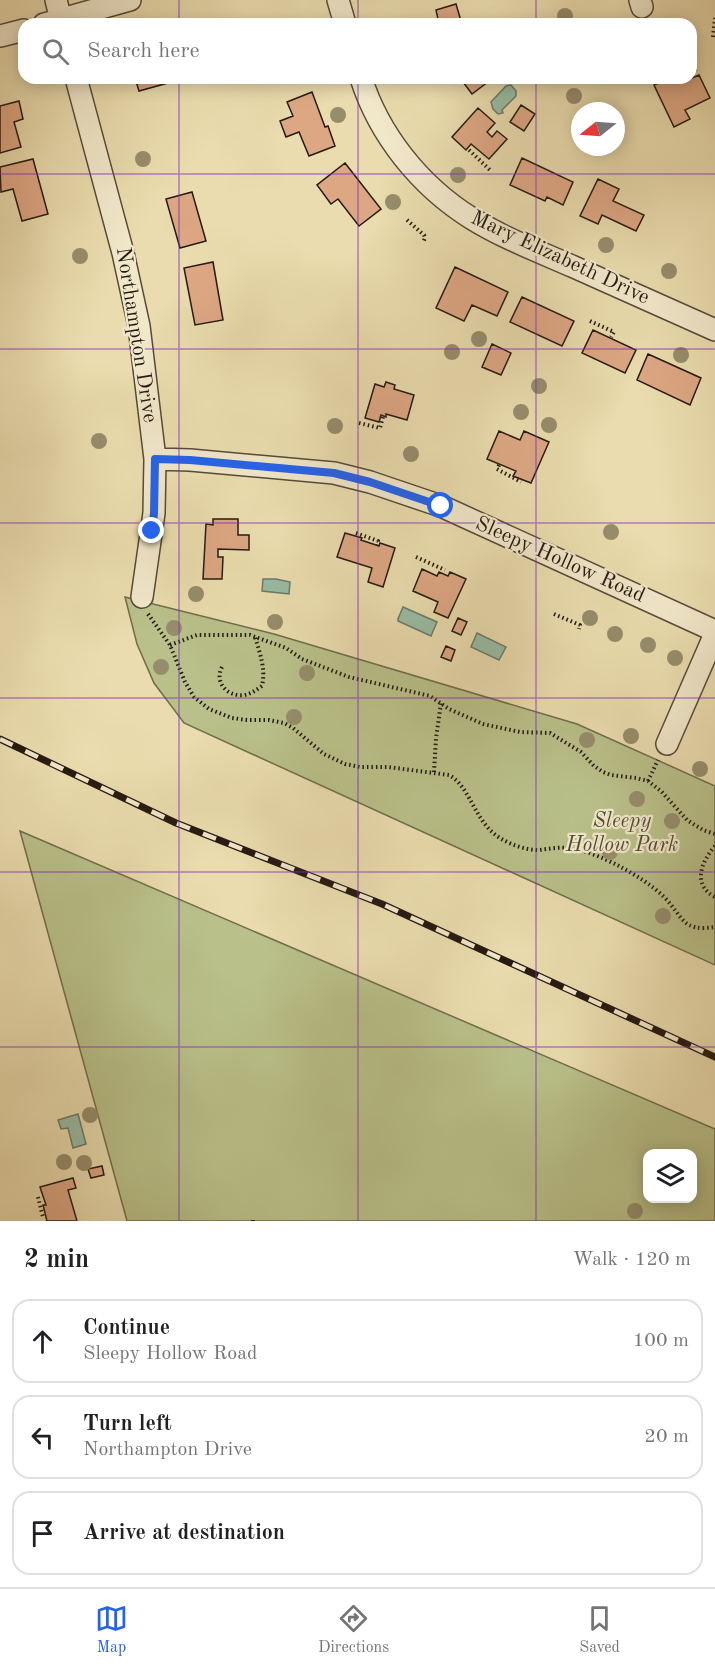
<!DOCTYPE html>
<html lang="en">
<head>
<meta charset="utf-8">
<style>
	:root { --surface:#fff; --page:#f2f2f2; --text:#202124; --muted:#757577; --line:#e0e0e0; --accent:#2563eb }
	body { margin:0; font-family:"Old Standard TT",serif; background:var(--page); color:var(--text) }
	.controls { position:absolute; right:18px; bottom:18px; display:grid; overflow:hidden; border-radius:12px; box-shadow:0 3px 15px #0003 }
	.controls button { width:54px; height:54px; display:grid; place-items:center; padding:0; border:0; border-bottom:2px solid var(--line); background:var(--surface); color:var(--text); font:30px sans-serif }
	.compass { position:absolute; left:571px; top:102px; width:54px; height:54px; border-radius:50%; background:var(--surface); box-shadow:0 3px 15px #0003; rotate:253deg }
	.stop { position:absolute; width:18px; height:18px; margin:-14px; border:4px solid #2563eb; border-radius:50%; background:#fff }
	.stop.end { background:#2563eb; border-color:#fff; box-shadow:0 2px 6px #0008 }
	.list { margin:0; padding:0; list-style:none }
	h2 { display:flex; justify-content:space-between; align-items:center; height:78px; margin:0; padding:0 24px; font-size:26px }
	h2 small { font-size:20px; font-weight:400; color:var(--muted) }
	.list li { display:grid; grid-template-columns:39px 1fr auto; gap:18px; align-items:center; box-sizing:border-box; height:84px; margin:0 12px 12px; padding:0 12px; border:2px solid var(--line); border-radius:18px }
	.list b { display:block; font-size:22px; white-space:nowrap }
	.list p { margin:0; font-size:20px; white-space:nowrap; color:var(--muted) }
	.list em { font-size:20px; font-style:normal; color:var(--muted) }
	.icon { flex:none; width:33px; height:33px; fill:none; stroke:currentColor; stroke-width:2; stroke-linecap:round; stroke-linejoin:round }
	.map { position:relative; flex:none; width:715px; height:1221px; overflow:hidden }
	.search { position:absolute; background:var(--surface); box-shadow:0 3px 15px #0003; left:18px; right:18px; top:18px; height:66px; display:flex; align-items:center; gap:15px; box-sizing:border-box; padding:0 21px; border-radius:18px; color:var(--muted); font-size:22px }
	.sheet { height:366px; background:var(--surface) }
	nav { display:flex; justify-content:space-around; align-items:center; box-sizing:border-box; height:84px; border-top:2px solid var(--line); background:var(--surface); font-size:16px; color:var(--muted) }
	nav a { display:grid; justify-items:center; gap:3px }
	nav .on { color:var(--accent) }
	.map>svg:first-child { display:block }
	.green { fill:#b9c089; stroke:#6f6d4e; stroke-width:1.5; fill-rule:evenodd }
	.water { fill:#99bca4; stroke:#6b7b6a; stroke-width:1.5 }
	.building { fill:#dda784; stroke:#251a12; stroke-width:1.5 }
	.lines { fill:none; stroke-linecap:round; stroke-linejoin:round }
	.minor-casing { stroke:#564a39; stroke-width:24 }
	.path { stroke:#251a12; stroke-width:4; stroke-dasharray:1.5 3; stroke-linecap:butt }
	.minor { stroke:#f1e8ca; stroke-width:21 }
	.rail-casing { stroke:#251a12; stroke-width:7 }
	.rail { stroke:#f1e8ca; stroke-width:4.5; stroke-dasharray:14; stroke-linecap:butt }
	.tree { fill:#968d6c }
	.route { stroke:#2563eb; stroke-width:8 }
	.grid { fill:none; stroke:#7b2cbf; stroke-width:1.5; stroke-opacity:0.55 }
	.labels { text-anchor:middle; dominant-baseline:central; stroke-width:4.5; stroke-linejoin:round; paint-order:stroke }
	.street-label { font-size:21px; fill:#251a12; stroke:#f1e8ca }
	.park-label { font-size:21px; font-style:italic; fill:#514c36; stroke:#f1e8ca }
</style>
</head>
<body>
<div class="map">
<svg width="715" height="1221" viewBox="0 0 715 1221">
	<rect width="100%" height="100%" fill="#eadcae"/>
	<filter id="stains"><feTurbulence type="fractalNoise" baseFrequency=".00333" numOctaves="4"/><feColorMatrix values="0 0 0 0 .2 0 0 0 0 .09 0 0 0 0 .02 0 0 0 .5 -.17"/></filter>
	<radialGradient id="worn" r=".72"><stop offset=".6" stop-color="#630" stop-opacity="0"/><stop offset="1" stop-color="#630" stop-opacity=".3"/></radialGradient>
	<path class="green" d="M125 597 274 634 577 724 715 786V965L184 723 154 683 137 644Z
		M20 831 715 1129V1221H127ZM648 1154H692V1198H648Z"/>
	<path class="water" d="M511 85 516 91V96L502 110 503 113 498 114 493 109 491 102 506 86Z
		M263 579H276L290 582 289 594 262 591Z
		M403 607 437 622 431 636 398 621V619Z
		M477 633 506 647 499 660 471 647Z
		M78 1114 86 1144 73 1148 68 1128 61 1129 58 1120Z"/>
	<path class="building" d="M456 4 461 21 449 24H439L436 10Z
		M699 75 710 98 685 110 690 119 674 127 654 85 669 78 673 83 684 78 685 81Z
		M135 78H186L139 91Z
		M460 78H493L472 94Z
		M312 92 325 127 328 126 335 146 309 156 299 132 286 137 280 121 293 116 287 102Z
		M19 101 23 119 14 122 21 147 0 153V106Z
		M521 105 535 114 524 131 510 122Z
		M478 108 495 123 487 132 492 137 497 131 507 139 489 159 471 144 466 150 452 137Z
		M522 158 573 182 563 205 547 197 545 201 510 185Z
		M33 159 48 214 22 221 13 189 1 192 0 167Z
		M345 163 381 209 359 226 338 199 331 204 317 185Z
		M598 179 619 189 613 201 644 215 636 231 602 215 598 224 580 216Z
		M192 192 206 241 180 248 166 199Z
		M213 262 223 320 195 325 184 268Z
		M455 267 508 292 497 316 472 305 464 321 436 308Z
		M522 297 574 321 562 346 510 322Z
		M593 330 636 350 625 373 582 353Z
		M492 344 511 353 501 375 482 367Z
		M648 354 701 378 690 405 637 380Z
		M386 382 395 385 394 389 414 395 407 420 386 414V417L381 415 379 422 365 418 375 384 384 387Z
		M499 431 520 440 524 431 549 442 531 483 513 476 516 471 487 459Z
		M213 519H238V535H249V550L218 549V557H223L222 579H203L206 524 213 525Z
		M345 533 362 538 361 540 379 546 380 543 395 548 383 587 368 582 372 568 337 557Z
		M422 569 437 576 439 572 448 576 450 572 466 579 448 618 434 612 438 602 413 591Z
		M458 618 467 622 461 635 452 631Z
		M446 646 455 650 451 661 441 657Z
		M102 1166 104 1175 91 1178 88 1169Z
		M73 1178 76 1188 68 1190 77 1221H47L43 1205H46L40 1187Z"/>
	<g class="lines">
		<g class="minor-casing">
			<path id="minor" d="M56 0 62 24
				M338 0 345 24
				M640 0 642 7
				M44 24 130 0
				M0 36 24 30
				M76 78 123 253 139 326 155 459 154 513 142 597
				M361 78C379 135 420 186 471 218 503 238 540 252 574 267 621 288 668 309 715 330
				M155 459 190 460 334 473 370 482 441 506 715 631
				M667 744 715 634"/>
		</g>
		<path class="path" d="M713 37 715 18
			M691 72 698 68
			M674 80 678 78
			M469 150 491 171
			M407 220 424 235 425 238 423 243
			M590 321 614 332 611 337
			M359 423 380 428 383 417
			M499 465 497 469 521 482
			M356 533 378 541 377 545
			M416 557 445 570
			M148 614 170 645 185 682 194 697 209 709 232 718 247 720H269L284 723 293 728 324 754 345 764 360 767H388L449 775C471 787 474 822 500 838 511 845 526 850 539 850 548 849 557 847 567 848 584 849 603 858 619 866 634 874 652 885 664 897 684 917 681 932 715 927
			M554 614 580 625 579 629
			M170 645 197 635H250L286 648 302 659 349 677 430 696 449 709 483 724 520 732 550 733 581 752 594 766 603 772 611 775 636 778 648 781 661 791 687 820 703 830 715 834
			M222 667C214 682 227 697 244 695 251 694 256 690 262 686 266 669 260 654 255 637
			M434 772 436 738 441 703
			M648 781 658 760
			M715 846C701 862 692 885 715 897
			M38 1197 43 1217
			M253 1220V1221"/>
		<use href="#minor" class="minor"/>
		<g class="rail-casing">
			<path id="rail" d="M0 739 176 823 382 904 715 1057"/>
		</g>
		<use href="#rail" class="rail"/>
	</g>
	<g class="tree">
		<circle cx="565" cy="16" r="8"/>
		<circle cx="574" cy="96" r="8"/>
		<circle cx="338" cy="115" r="8"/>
		<circle cx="143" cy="159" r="8"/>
		<circle cx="458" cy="175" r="8"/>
		<circle cx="393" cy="202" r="8"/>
		<circle cx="606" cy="245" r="8"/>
		<circle cx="80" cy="256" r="8"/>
		<circle cx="669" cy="271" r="8"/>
		<circle cx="479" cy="339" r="8"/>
		<circle cx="452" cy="352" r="8"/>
		<circle cx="681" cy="355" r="8"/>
		<circle cx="539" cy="386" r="8"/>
		<circle cx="521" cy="412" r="8"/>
		<circle cx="549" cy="425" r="8"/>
		<circle cx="335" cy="426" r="8"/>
		<circle cx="99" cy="441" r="8"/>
		<circle cx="411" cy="454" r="8"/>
		<circle cx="611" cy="532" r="8"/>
		<circle cx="196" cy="594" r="8"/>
		<circle cx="590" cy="618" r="8"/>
		<circle cx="275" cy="622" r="8"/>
		<circle cx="174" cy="628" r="8"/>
		<circle cx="615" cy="634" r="8"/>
		<circle cx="648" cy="645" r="8"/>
		<circle cx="675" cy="658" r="8"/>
		<circle cx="161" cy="667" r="8"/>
		<circle cx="307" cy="673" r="8"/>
		<circle cx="294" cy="717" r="8"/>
		<circle cx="631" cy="736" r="8"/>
		<circle cx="587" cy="740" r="8"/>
		<circle cx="700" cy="769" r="8"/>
		<circle cx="637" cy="799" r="8"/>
		<circle cx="672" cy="821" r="8"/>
		<circle cx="610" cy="852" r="8"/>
		<circle cx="663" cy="916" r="8"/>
		<circle cx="90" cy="1115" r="8"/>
		<circle cx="64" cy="1162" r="8"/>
		<circle cx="84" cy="1163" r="8"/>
		<circle cx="635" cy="1211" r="8"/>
	</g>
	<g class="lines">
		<path class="route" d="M152 531 154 513 155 459 190 460 334 473 370 482 441 506"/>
	</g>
	<path class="grid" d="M179 0V24M358 0V24M536 0V24M179 78V1221M358 78V1221M536 78V1221M0 174H715M0 349H715M0 523H715M0 698H715M0 872H715M0 1047H715"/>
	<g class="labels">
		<g class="street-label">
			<text transform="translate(560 258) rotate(25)">Mary Elizabeth Drive</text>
			<text transform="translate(136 335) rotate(81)">Northampton Drive</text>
			<text transform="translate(560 560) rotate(24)">Sleepy Hollow Road</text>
		</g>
		<g class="park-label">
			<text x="622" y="821">Sleepy<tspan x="622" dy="24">Hollow Park</tspan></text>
		</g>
	</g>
	<rect width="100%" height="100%" filter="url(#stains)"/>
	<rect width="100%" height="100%" fill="url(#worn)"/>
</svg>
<div class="controls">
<button><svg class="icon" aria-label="layers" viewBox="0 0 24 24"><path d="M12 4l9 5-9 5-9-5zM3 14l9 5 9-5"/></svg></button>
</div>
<svg class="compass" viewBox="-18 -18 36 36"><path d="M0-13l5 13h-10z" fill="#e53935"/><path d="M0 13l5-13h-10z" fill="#757577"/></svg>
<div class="stop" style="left:441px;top:506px"></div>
<div class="stop end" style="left:152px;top:531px"></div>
<div class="search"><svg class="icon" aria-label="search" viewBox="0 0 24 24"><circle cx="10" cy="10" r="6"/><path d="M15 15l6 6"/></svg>Search here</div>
</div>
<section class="sheet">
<h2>2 min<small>Walk · 120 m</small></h2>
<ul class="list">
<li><svg class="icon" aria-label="ahead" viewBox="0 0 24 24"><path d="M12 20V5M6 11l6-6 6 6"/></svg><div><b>Continue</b><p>Sleepy Hollow Road</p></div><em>100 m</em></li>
<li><svg class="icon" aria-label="left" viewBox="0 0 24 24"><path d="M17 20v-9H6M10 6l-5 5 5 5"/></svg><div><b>Turn left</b><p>Northampton Drive</p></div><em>20 m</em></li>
<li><svg class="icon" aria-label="arrive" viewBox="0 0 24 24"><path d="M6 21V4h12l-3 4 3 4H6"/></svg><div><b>Arrive at destination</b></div></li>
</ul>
</section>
<nav>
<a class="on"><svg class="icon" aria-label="map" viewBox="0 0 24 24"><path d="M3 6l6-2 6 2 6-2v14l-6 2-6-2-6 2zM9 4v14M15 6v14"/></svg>Map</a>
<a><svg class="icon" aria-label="directions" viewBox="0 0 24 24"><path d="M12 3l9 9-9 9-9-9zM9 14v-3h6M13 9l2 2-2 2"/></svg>Directions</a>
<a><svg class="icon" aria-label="saved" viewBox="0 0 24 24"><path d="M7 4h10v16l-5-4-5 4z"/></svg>Saved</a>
</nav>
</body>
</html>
